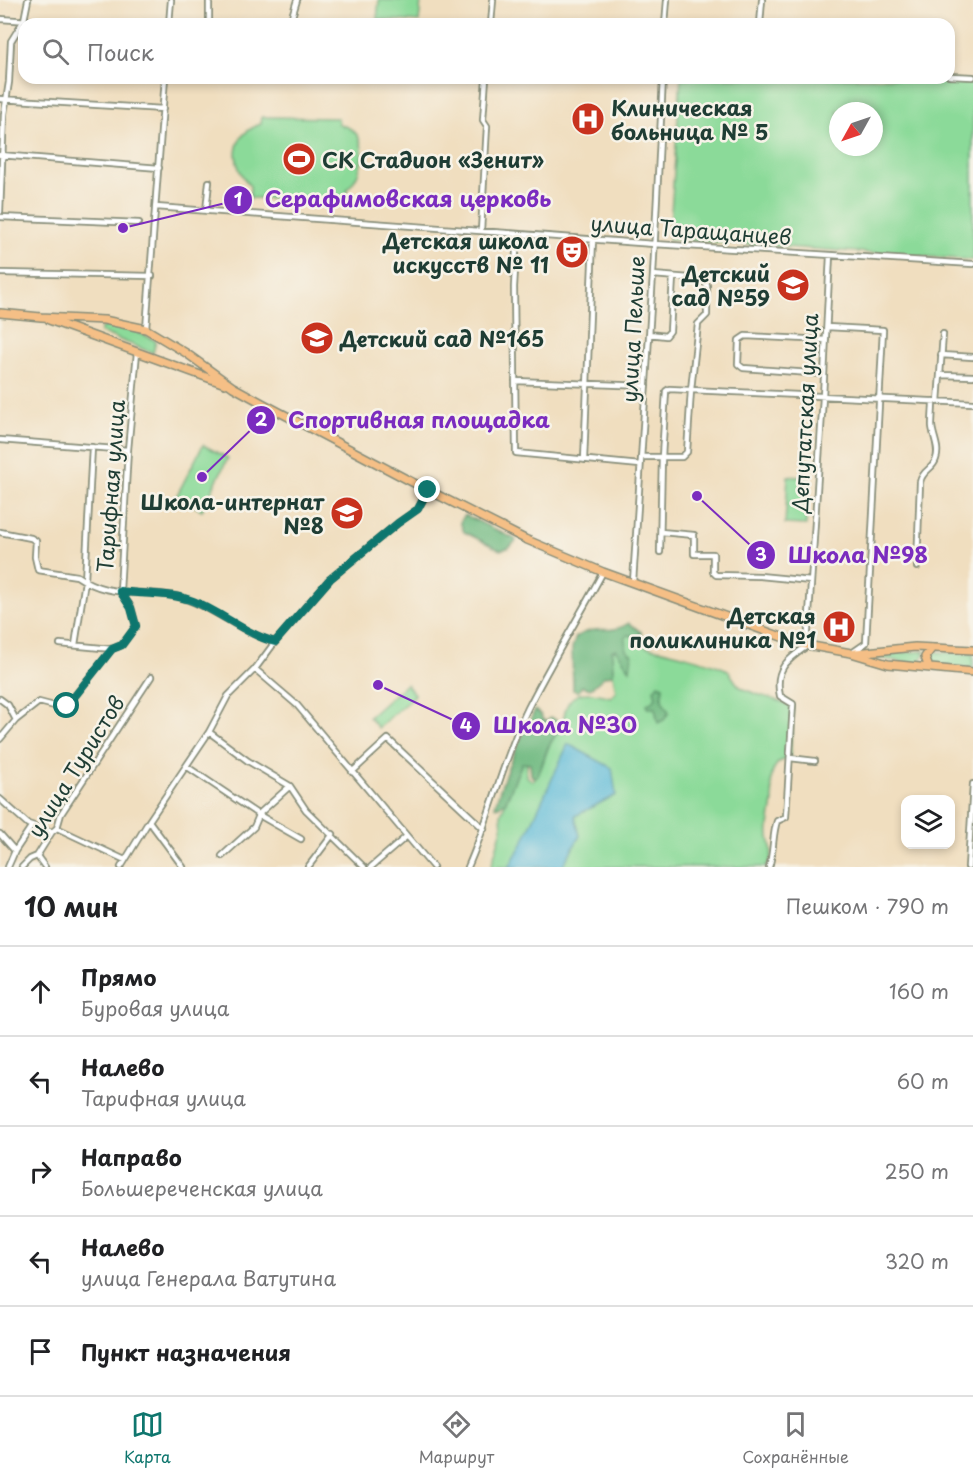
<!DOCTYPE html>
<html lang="ru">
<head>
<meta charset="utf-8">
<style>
	:root { --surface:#fff; --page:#f6f6f6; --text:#202124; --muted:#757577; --line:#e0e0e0; --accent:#0f766e }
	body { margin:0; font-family:"Playpen Sans",sans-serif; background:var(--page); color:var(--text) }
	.controls { position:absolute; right:18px; bottom:18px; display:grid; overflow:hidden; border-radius:12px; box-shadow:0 3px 9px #0003 }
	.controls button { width:54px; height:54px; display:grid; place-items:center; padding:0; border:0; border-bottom:2px solid var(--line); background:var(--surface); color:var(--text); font:30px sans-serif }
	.compass { position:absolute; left:829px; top:102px; width:54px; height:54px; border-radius:50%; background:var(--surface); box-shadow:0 3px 9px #0003; rotate:230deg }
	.stop { position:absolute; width:18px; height:18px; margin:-14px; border:4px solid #0f766e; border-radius:50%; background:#fff }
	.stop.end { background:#0f766e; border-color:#fff; box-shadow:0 2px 6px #0008 }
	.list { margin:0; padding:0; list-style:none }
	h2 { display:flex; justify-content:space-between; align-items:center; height:78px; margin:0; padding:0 24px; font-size:26px }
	h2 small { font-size:20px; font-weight:400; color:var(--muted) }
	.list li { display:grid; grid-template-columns:39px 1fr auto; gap:18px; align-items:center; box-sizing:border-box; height:90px; padding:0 24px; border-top:2px solid var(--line) }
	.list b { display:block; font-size:22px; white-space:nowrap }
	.list p { margin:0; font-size:20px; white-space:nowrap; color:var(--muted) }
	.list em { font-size:20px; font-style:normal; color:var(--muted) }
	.icon { flex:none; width:33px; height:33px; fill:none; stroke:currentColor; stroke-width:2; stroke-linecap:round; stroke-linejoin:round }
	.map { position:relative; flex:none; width:973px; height:867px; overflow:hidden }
	.search { position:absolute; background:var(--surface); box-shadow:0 3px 9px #0003; left:18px; right:18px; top:18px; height:66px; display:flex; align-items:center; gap:15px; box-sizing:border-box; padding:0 21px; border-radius:18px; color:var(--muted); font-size:22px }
	.sheet { height:528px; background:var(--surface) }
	nav { display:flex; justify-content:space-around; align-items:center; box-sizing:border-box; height:84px; border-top:2px solid var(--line); background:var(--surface); font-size:16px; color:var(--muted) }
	nav a { display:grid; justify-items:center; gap:3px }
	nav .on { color:var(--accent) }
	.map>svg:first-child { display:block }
	.green { fill:#8bda99; stroke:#558c66; stroke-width:1.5; fill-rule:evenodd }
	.forest { fill:#70ba81; stroke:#487c5a; stroke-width:1.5 }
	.water { fill:#59b9d8; stroke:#3c7b86; stroke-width:1.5 }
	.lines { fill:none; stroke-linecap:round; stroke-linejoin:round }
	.minor-casing { stroke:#888e7a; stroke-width:8 }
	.highway-casing { stroke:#888e7a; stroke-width:10 }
	.minor { stroke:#fff; stroke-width:4.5 }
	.highway { stroke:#f5bf86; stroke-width:7 }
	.route { stroke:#0f766e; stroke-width:8 }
	.labels { text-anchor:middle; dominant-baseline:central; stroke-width:5; stroke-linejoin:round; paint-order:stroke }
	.poi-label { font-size:21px; font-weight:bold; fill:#1f3d34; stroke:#f7f3e8; text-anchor:end }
	.street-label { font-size:21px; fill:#1f3d34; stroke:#f7f3e8 }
	.leader { fill:none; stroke:#7b2cbf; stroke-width:2 }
	.callout-dot { fill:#7b2cbf; stroke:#f7f3e8; stroke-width:2 }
	.mark-label { font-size:18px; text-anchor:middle; font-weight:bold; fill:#fff }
	.callout-label { font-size:22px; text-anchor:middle; font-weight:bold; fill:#7b2cbf; stroke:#f7f3e8; stroke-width:5; stroke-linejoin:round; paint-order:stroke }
</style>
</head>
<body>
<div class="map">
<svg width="973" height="867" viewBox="0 0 973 867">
	<rect width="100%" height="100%" fill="#f7f3e8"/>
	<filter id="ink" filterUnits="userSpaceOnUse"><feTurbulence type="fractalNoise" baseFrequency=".0167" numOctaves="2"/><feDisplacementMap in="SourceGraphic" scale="12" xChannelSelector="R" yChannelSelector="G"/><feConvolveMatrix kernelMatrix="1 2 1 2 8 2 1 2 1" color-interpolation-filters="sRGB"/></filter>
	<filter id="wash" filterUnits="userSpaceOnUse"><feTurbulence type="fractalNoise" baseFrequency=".008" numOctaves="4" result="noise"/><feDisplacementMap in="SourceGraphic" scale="24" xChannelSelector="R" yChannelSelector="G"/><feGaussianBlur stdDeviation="1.35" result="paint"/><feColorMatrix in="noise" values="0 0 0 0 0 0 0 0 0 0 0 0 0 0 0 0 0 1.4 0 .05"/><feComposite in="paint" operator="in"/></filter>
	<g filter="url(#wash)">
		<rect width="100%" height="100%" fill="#f0debf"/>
		<path class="green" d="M379 0H421L419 22 377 19Z
			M681 78H922L973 82V260L669 239ZM838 111H874V147H838Z
			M262 117 338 118 339 125C371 128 366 173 347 189L348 200 250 198V186C230 163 230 135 261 124Z
			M109 325 134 330 156 341 153 353 100 332 101 328Z
			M203 445 228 458 202 510 176 497Z
			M788 476 809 478 806 525 785 524Z
			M641 632 646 647C658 648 719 664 727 670 733 675 734 683 742 688 758 697 776 697 793 708L790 758C783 760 778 761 775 767 769 776 772 790 773 799 773 811 767 825 769 837 771 849 775 855 766 867H491L502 829 501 814 522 763H527L526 776 533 781C541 773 543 762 547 751 550 742 556 735 561 726 564 721 564 714 566 708 573 688 594 692 611 697L616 692 613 675 612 651 616 649 630 669 625 638 628 635 638 637Z
			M925 651 921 661 923 665 872 657 869 655Z
			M935 652 973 654V668L933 665 930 663 929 658 931 654Z
			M406 684 415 695 378 728 369 717Z"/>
		<path class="forest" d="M465 515 515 539 516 541 508 548 500 550 464 532 460 522Z
			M629 623 641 632 638 637 628 635 625 638 626 649 632 655 630 669 615 649 612 651 613 675 605 676 590 689 582 686 578 692 573 690 572 648 576 637C596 623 610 636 629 623Z
			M658 684 663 686 662 700 669 712 664 720 658 723 655 708H648L647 704 652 702 656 697 654 690Z
			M535 710 541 715 543 720 547 721 551 717 562 724 548 747 538 776 535 778 531 775 530 764 522 763 505 803 496 807 495 806C505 770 518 743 535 710Z"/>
		<path class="water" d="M568 744 612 768 616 795 575 816 580 836 562 867H509L524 840Z"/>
	</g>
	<g filter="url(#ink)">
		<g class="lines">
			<g class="minor-casing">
				<path id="minor" d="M0 19 75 24
					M169 24 171 0
					M209 24V0
					M241 24 291 20 297 0
					M491 24 493 0
					M665 24 667 0
					M760 24 762 0
					M949 76 973 77
					M0 99 163 109
					M0 155 159 168
					M156 207 654 244 973 264
					M206 211 209 182
					M0 212 4 114 9 82 11 41 24 20 28 0
					M0 217 139 223
					M481 231 487 126 483 120 486 78
					M517 234 514 287 516 453 640 465
					M0 273 152 276
					M653 275 702 279 707 285V315L698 324 691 390 973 403
					M827 327 883 330 866 643 853 652
					M146 329 165 78
					M649 334 666 336 670 331 673 277
					M941 355 973 357
					M824 374 743 368 738 364 739 340 745 336 826 340
					M940 375 973 376
					M515 381 646 386
					M669 389 691 390 687 452 682 457H662L666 391Z
					M938 402 943 334
					M0 440 128 450
					M92 447 85 581C113 597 146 590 175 596 212 604 240 633 275 642
					M641 457H662L660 552
					M584 460 593 239
					M0 532 31 538 36 541 35 557 38 570 77 576 85 581 75 645
					M661 532 694 535V554H713V572L716 575 760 576 811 581
					M917 567 920 482C923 469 933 470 936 459 940 448 933 437 932 426 932 418 933 409 933 401
					M633 582 653 275 663 78
					M60 644 112 649
					M255 669 297 705 433 867
					M0 699 8 705 16 720
					M209 732 248 761 290 786 306 810 364 867
					M0 739 16 720 39 702 62 708 67 706 112 649 122 645 136 626 131 607 120 591 128 450 137 352
					M790 758 815 761
					M186 766 259 815 301 839
					M352 772 388 739 484 829
					M0 799 28 824 52 832
					M149 821 183 867
					M57 828 125 860
					M0 834 15 851
					M37 856 45 867
					M222 856 254 827 260 813 290 786
					M8 867 15 851 31 827
					M22 867 30 859 37 856 52 832 57 828 61 814 151 677
					M121 867 149 821 209 732 228 696 255 669 275 642 330 579 398 523 418 509 428 490
					M308 867 333 834
					M371 867 407 836
					M468 867C491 815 503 759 528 708 551 662 579 617 603 572
					M769 867C774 852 772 836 777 821L786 817 793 704 780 696C774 669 787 660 807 646L823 397 830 255
					M968 867 973 784"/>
			</g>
			<g class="highway-casing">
				<path id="highway" d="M0 313 41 317 104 320 146 329 186 353 233 387 264 404 412 482 525 539 603 572 801 644 851 653 888 664 973 672
					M49 320 225 384
					M856 653 915 647 973 650
					M929 668 925 657 932 648"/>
			</g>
			<use href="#minor" class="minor"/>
			<use href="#highway" class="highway"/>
		</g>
	</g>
	<g class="lines" filter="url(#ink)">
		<path class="route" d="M67 706 112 649 122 645 136 626 131 608 120 591C143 595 170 592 193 601 221 612 245 634 275 642L330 579 398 523 418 509 428 490"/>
	</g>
	<defs>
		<g id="hospital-disc" transform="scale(1.725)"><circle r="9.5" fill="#c8321e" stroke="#f7f3e8"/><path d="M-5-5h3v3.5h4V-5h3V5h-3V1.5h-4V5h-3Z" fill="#fff"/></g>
		<g id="stadium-disc" transform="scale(1.725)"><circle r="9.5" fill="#c8321e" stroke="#f7f3e8"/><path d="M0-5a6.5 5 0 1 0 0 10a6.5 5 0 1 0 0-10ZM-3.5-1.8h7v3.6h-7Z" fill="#fff"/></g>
		<g id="theatre-disc" transform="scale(1.725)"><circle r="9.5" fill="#c8321e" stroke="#f7f3e8"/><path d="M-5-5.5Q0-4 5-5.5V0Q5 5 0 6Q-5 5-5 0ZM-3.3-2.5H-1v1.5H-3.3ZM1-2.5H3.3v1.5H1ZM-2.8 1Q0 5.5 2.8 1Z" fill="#fff"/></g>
		<g id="school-disc" transform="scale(1.725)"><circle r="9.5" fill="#c8321e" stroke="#f7f3e8"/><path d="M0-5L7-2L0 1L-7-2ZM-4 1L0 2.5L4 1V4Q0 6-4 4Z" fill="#fff"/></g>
	</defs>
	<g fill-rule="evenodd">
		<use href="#hospital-disc" x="588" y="119"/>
		<use href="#stadium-disc" x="299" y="159"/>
		<use href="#theatre-disc" x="572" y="252"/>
		<use href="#school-disc" x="793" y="285"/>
		<use href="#school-disc" x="317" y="338"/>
		<use href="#school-disc" x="347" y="513"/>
		<use href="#hospital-disc" x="839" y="627"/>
	</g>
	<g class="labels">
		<g class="poi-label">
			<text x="611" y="107" text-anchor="start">Клиническая<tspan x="611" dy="24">больница № 5</tspan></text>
			<text x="322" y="159" text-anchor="start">СК Стадион «Зенит»</text>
			<text x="549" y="240">Детская школа<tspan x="549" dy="24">искусств № 11</tspan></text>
			<text x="770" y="273">Детский<tspan x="770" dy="24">сад №59</tspan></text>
			<text x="340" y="338" text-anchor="start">Детский сад №165</text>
			<text x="324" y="501">Школа-интернат<tspan x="324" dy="24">№8</tspan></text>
			<text x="816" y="615">Детская<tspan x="816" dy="24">поликлиника №1</tspan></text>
		</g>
		<g class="street-label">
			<text transform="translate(691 229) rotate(4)">улица Таращанцев</text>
			<text transform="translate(632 329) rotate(-87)">улица Пельше</text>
			<text transform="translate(804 413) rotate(-87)">Депутатская улица</text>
			<text transform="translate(110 486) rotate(-86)">Тарифная улица</text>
			<text transform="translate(75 766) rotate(-58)">улица Туристов</text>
		</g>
	</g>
	<path class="leader" d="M123 228L238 200M202 477L261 420M697 496L761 555M378 685L466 726"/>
	<g class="callout-dot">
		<circle cx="123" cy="228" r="6"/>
		<circle cx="202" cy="477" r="6"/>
		<circle cx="697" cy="496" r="6"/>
		<circle cx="378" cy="685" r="6"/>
		<circle cx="238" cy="200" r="15"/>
		<circle cx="261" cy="420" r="15"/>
		<circle cx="761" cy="555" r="15"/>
		<circle cx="466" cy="726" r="15"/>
	</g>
	<g class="mark-label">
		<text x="238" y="206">1</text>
		<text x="261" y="426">2</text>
		<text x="761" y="561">3</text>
		<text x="466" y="732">4</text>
	</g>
	<g class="callout-label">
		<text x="408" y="207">Серафимовская церковь</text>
		<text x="419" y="428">Спортивная площадка</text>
		<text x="858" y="563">Школа №98</text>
		<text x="565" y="733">Школа №30</text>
	</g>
</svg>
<div class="controls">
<button><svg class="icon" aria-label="layers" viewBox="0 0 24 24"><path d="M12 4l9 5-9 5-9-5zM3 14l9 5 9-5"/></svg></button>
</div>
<svg class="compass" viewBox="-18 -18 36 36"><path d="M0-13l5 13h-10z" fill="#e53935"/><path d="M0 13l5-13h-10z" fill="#757577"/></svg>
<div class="stop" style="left:67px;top:706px"></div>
<div class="stop end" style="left:428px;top:490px"></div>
<div class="search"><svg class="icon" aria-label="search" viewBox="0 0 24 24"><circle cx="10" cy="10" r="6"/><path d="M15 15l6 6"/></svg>Поиск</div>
</div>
<section class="sheet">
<h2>10 мин<small>Пешком · 790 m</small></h2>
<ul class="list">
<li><svg class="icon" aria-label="ahead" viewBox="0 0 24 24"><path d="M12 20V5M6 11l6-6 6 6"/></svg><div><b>Прямо</b><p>Буровая улица</p></div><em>160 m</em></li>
<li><svg class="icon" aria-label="left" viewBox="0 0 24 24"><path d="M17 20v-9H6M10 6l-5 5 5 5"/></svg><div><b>Налево</b><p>Тарифная улица</p></div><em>60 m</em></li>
<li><svg class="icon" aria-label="right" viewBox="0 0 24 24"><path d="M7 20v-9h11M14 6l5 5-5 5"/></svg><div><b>Направо</b><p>Большереченская улица</p></div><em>250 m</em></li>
<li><svg class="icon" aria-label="left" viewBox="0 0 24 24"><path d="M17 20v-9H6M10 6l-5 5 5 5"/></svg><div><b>Налево</b><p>улица Генерала Ватутина</p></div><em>320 m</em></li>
<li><svg class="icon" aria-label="arrive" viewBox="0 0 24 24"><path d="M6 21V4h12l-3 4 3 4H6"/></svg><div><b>Пункт назначения</b></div></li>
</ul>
</section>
<nav>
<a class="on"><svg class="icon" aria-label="map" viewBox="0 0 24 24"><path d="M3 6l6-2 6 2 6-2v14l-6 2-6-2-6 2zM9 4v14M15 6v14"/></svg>Карта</a>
<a><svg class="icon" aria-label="directions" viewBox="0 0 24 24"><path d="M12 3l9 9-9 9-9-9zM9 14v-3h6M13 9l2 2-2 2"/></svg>Маршрут</a>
<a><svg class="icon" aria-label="saved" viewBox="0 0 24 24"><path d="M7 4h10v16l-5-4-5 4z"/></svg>Сохранённые</a>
</nav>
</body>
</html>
